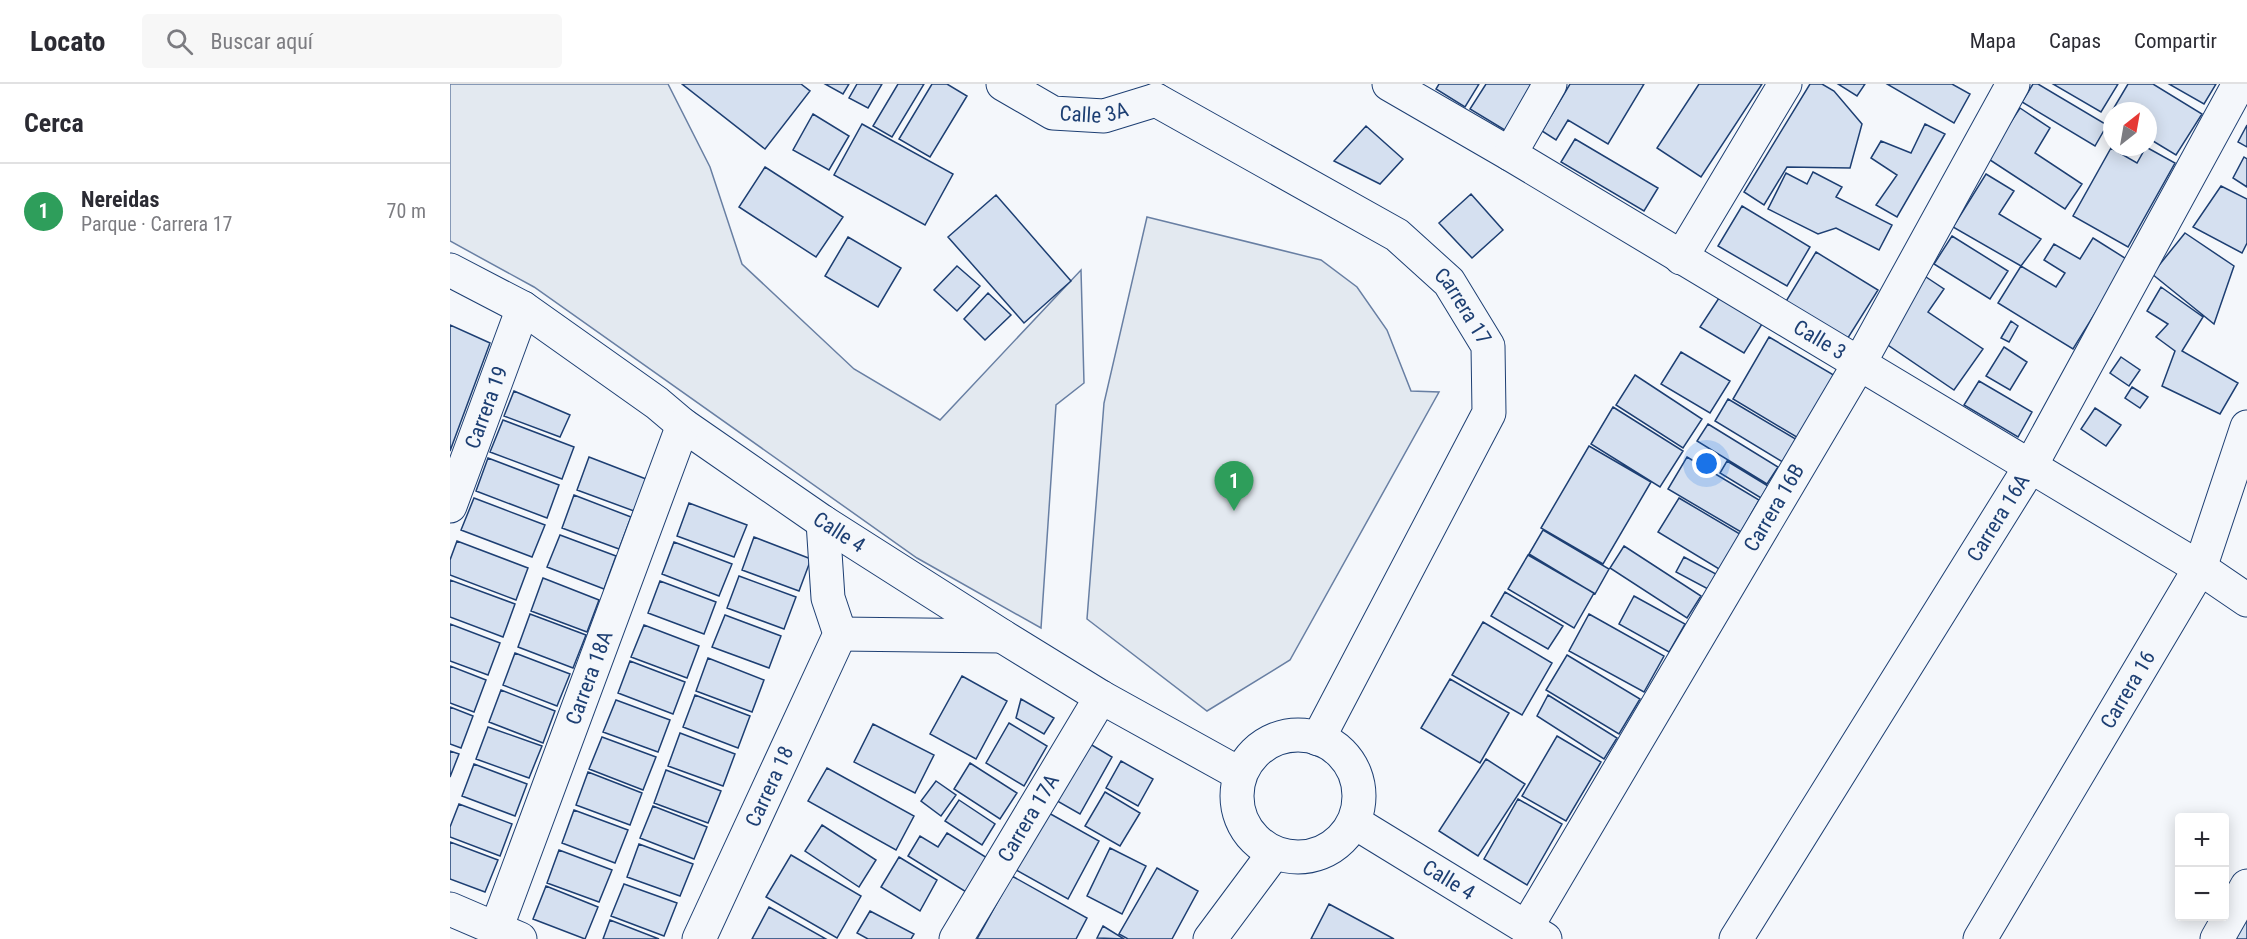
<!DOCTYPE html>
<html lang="es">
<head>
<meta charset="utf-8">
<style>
	:root { --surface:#fff; --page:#f7f7f7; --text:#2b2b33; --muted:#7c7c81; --line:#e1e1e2; --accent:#c62828 }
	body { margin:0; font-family:"Roboto Condensed",sans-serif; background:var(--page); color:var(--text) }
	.controls { position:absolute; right:18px; bottom:18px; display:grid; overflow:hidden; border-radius:6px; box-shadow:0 3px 15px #0003 }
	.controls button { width:54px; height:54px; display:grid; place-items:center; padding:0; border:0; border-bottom:2px solid var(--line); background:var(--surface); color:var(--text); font:30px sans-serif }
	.compass { position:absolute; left:1653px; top:18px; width:54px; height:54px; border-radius:50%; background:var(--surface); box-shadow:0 3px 15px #0003; rotate:31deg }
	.you { position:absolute; left:1257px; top:380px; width:21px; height:21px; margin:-15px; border:4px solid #fff; border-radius:50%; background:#1a73e8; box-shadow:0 0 0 9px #1a73e833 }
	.badge { display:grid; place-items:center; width:39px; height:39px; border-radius:50%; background:var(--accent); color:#fff; font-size:20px; font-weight:700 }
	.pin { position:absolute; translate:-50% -50px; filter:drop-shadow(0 2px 3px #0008) }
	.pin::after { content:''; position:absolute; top:32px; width:21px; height:18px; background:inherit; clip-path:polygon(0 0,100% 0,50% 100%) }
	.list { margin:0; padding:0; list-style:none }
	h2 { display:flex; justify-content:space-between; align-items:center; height:78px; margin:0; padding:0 24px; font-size:26px }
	h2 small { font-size:20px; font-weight:400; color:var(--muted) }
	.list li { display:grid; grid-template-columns:39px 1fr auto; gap:18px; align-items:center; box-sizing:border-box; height:96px; padding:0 24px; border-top:2px solid var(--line) }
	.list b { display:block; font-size:22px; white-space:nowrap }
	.list p { margin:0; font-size:20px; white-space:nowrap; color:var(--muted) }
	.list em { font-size:20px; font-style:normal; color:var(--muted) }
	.icon { flex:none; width:33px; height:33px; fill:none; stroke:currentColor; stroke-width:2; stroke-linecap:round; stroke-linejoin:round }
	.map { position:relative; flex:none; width:1797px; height:855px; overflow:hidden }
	header { display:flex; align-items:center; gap:36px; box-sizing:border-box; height:84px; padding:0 30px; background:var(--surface); border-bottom:2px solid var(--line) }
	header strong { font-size:28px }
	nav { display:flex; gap:33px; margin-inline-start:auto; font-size:21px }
	.search { width:420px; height:54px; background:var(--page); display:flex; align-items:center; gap:15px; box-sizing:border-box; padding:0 21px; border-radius:6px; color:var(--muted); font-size:22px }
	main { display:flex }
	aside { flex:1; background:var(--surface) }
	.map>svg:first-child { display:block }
	.green { fill:#e3e9f0; stroke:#687fa3; stroke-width:1.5 }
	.building { fill:#d5e0f0; stroke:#1d3f73; stroke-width:1.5 }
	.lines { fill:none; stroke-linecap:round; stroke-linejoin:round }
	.minor-casing { stroke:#1d3f73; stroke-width:35 }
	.secondary-casing { stroke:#1d3f73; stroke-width:35 }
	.minor { stroke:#f4f7fb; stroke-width:33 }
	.secondary { stroke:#f4f7fb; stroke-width:33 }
	.labels { text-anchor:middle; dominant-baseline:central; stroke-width:4.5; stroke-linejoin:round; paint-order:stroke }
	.street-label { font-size:21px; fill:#1d3f73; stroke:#f4f7fb }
</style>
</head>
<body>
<header>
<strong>Locato</strong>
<div class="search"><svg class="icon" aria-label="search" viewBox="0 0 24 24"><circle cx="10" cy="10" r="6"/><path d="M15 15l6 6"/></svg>Buscar aquí</div>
<nav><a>Mapa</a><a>Capas</a><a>Compartir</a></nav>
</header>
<main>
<aside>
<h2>Cerca<small></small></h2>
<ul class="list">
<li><span class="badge" style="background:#2e9e5b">1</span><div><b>Nereidas</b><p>Parque · Carrera 17</p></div><em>70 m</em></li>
</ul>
</aside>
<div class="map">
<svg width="1797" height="855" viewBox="0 0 1797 855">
	<rect width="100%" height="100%" fill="#f4f7fb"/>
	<path class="green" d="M0 0H218L260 83 292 180 404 285 490 336 631 186 634 299 606 321 591 544 467 474 84 203 0 157Z
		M697 133 871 176 907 203 937 246 961 307 989 308 840 576 757 627 637 535 654 319Z"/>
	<path class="building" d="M232 0H351L360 7 315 65Z
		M375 0H399L393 10Z
		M407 0H432L418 24 399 14Z
		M448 0H474L442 53 423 42Z
		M482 0H497L517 12 480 73 449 55Z
		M989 0H1029L1015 23 986 5Z
		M1036 0H1087L1058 48 1020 25Z
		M1120 0H1194L1158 60 1118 36 1106 56 1092 47Z
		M1249 0H1312L1251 93 1207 64Z
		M1360 0H1372L1384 7 1412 40 1400 84 1337 83 1314 121 1294 108Z
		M1388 0H1415L1407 12Z
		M1437 0H1502L1520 10 1504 39Z
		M1583 0H1588L1657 41 1645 62 1572 18Z
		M1603 0H1668L1651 28Z
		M1678 0H1703L1752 30 1726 71 1698 54V27H1662Z
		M1719 0H1766L1754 20Z
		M1570 24 1600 44 1585 69 1632 100 1615 125 1537 74Z
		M363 30 399 52 379 86 343 66Z
		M412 40 503 90 475 141 384 91Z
		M1475 40 1495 50 1447 133 1426 121 1447 91 1421 74 1431 57 1461 69Z
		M1797 41V63L1788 58Z
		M916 42 953 75 930 100 884 77Z
		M1125 55 1208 104 1194 127 1111 78Z
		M1696 63 1725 79 1678 163 1623 132 1661 64 1687 79Z
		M1794 73 1797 75V103L1783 94Z
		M315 83 393 133 366 173 289 123Z
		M1363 88 1392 103 1386 113 1442 141 1429 166 1386 144 1368 150 1318 125 1336 89 1357 100Z
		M1536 90 1564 107 1549 130 1591 155 1571 182 1503 143Z
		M1771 102 1797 115V159L1792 169 1743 143Z
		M1021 110 1053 146 1022 174 989 139Z
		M546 111 621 197 574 239 498 153Z
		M1292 122 1360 163 1337 202 1268 162Z
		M1735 149 1784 182 1764 240 1702 190Z
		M1502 152 1558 187 1540 215 1484 180Z
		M398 153 451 184 428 223 375 192Z
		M1643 154 1678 176 1623 265 1548 219 1571 182 1606 203 1615 189 1594 176 1604 160 1630 175Z
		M1366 168 1428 206 1396 257 1335 219Z
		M507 182 530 202 507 227 484 206Z
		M1473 191 1494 205 1478 228 1533 265 1504 306 1429 255Z
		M1711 203 1753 233 1732 267 1788 299 1770 330 1712 302 1725 267 1706 253 1718 240 1697 227Z
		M538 209 561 231 535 256 514 235Z
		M1269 214 1312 240 1294 269 1250 243Z
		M1561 237 1568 242 1559 258 1551 254Z
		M0 241 40 259 0 367Z
		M1319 253 1387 293 1350 355 1283 315Z
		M1554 263 1577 278 1560 306 1536 292Z
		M1231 268 1280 297 1260 329 1211 300Z
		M1671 273 1690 286 1679 302 1660 289Z
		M1185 291 1252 335 1233 364 1166 321Z
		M1529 297 1582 328 1568 353 1514 321Z
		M1682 303 1698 313 1690 324 1675 314Z
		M64 307 120 331 110 353 54 332Z
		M1278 315 1349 357 1336 380 1265 337Z
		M1163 323 1233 367 1210 403 1141 360Z
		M1645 324 1671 341 1656 362 1631 345Z
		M53 336 124 363 112 395 40 368Z
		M1258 340 1328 383 1317 400 1247 357Z
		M1139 362 1201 398 1153 480 1091 444Z
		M139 373 196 395 184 427 127 406Z
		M1237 373 1309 416 1291 448 1218 405Z
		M38 374 109 401 97 434 26 407Z
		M1277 377 1318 402 1311 414 1270 389Z
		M124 411 181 433 169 465 112 444Z
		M24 414 95 441 82 473 11 446Z
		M1229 414 1295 453 1274 488 1208 448Z
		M239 419 297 441 284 473 227 452Z
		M1093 446 1159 485 1145 510 1079 470Z
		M110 451 166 472 154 505 97 483Z
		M304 453 361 475 349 507 292 486Z
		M7 457 78 484 66 516 0 491V476Z
		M224 458 282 480 269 512 212 490Z
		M1174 462 1251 512 1237 534 1160 484Z
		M1078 471 1144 509 1124 544 1058 505Z
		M1234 473 1266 490 1258 505 1226 488Z
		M289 492 346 513 334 545 277 524Z
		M93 494 149 516 137 548 81 527Z
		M0 496 65 520 53 553 0 533Z
		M210 497 266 518 254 550 198 529Z
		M1055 508 1113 542 1098 565 1041 532Z
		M1184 512 1235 540 1219 568 1169 540Z
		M80 530 136 551 123 584 68 563Z
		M1139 530 1214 572 1194 608 1119 567Z
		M275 531 331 552 319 584 262 563Z
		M1033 538 1102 579 1072 631 1002 591Z
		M0 540 50 559 38 591 0 577Z
		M194 541 249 562 237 594 181 573Z
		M65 569 120 590 107 622 53 601Z
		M1117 571 1190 615 1169 650 1096 606Z
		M258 574 314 596 302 628 246 607Z
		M180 577 235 598 223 630 168 609Z
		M0 582 36 596 24 628 0 619Z
		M512 592 557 617 526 675 480 650Z
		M1000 595 1059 629 1030 679 971 644Z
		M51 606 105 627 93 659 39 638Z
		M245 611 300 632 288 664 233 643Z
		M1098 611 1167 654 1154 675 1087 632Z
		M571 615 604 634 594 650 566 634Z
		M166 616 220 636 208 668 153 648Z
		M0 623 23 632 11 664 0 660Z
		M559 639 597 662 574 702 536 679Z
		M423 640 484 671 465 709 404 678Z
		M38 643 92 662 79 694 26 675Z
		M230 649 285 670 273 702 218 682Z
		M1107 652 1151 678 1116 737 1072 712Z
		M152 653 206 673 193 706 139 685Z
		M635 657 662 673 630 730 602 714Z
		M0 667 9 670 0 693Z
		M1036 675 1075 700 1028 772 989 747Z
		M671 677 703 695 688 722 656 704Z
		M520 679 567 709 550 735 504 705Z
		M24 680 77 700 65 732 12 712Z
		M377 684 464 732 446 766 358 717Z
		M216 686 271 707 258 739 204 719Z
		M138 688 192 709 180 741 126 721Z
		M486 697 506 711 491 732 471 717Z
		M655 708 690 729 670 762 635 742Z
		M1068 715 1112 740 1077 801 1034 775Z
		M509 716 545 740 532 761 495 737Z
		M9 720 62 740 50 772 0 753V743Z
		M203 722 257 743 244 775 190 754Z
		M124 726 178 746 165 779 112 759Z
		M597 728 649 757 618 815 566 786Z
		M372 741 426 776 409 803 355 767Z
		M497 749 542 777 521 811 458 772 470 752 488 763Z
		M0 758 48 776 35 808 0 795Z
		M189 760 243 780 230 812 177 793Z
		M660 764 696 782 672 830 637 812Z
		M109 766 162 786 149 818 97 799Z
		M341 771 411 812 387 854 316 813Z
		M449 773 487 796 470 827 431 803Z
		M707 784 748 807 722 855H678L669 850Z
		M562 792 637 834 626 855H527Z
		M174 800 227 819 214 852 161 832Z
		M96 802 148 823 135 855 83 835Z
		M879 820 944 855H861Z
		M319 823 376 855H302Z
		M420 827 464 850 461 855H418L407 849Z
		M1797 829V855H1782Z
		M160 836 209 855H153Z
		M653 842 674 855 647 854Z"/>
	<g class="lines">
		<g class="minor-casing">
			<g id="minor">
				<path id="s1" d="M553 0 603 29 654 32 706 16"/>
				<path id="s2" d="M939 0 1060 70 1750 484 1797 516"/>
				<path id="s3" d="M706 16 947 151 999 198 1038 262 1039 329 868 655"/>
				<path d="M1060 70 1100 0"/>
				<path d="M1231 174 1335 0"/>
				<path id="s4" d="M0 186 73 224 207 319 233 341 373 438 552 552 651 613 790 690"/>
				<path id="s5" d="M0 422 73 224"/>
				<path d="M390 550 552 552"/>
				<path d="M0 825 70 855"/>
				<path id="s6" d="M1076 844 1409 280 1563 0"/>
				<path id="s7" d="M46 845 233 341"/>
				<path id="s8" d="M249 855 390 550 378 514 373 438"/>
				<path id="s9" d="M506 855 651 613"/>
				<path d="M760 855 824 769"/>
				<path id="s10" d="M1286 855 1580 383 1789 0"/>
				<path id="s11" d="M1530 855 1750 484 1797 343"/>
				<path d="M1767 855 1797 802"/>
			</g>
		</g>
		<g class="secondary-casing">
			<g id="secondary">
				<circle cx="848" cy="712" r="61"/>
				<path id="s12" d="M904 738 1095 855"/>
			</g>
		</g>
		<use href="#minor" class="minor"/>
		<use href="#secondary" class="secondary"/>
	</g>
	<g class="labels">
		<g class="street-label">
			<text stroke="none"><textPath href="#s1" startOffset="99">Calle 3A</textPath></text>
			<text stroke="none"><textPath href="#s3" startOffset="374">Carrera 17</textPath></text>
			<text stroke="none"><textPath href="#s2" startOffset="501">Calle 3</textPath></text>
			<text stroke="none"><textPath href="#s5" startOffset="105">Carrera 19</textPath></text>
			<text stroke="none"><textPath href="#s6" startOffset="488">Carrera 16B</textPath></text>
			<text stroke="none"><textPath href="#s10" startOffset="496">Carrera 16A</textPath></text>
			<text stroke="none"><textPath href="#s4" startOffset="470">Calle 4</textPath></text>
			<text stroke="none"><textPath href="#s7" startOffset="268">Carrera 18A</textPath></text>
			<text stroke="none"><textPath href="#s11" startOffset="290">Carrera 16</textPath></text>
			<text stroke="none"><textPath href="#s8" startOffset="168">Carrera 18</textPath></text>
			<text stroke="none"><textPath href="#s9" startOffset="141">Carrera 17A</textPath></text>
			<text stroke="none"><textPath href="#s12" startOffset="111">Calle 4</textPath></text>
		</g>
	</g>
</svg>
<div class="controls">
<button>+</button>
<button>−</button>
</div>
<svg class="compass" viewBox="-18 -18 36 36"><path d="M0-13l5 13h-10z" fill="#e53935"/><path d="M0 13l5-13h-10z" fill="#7c7c81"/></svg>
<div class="you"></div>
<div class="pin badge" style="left:784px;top:427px;background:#2e9e5b">1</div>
</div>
</main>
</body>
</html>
